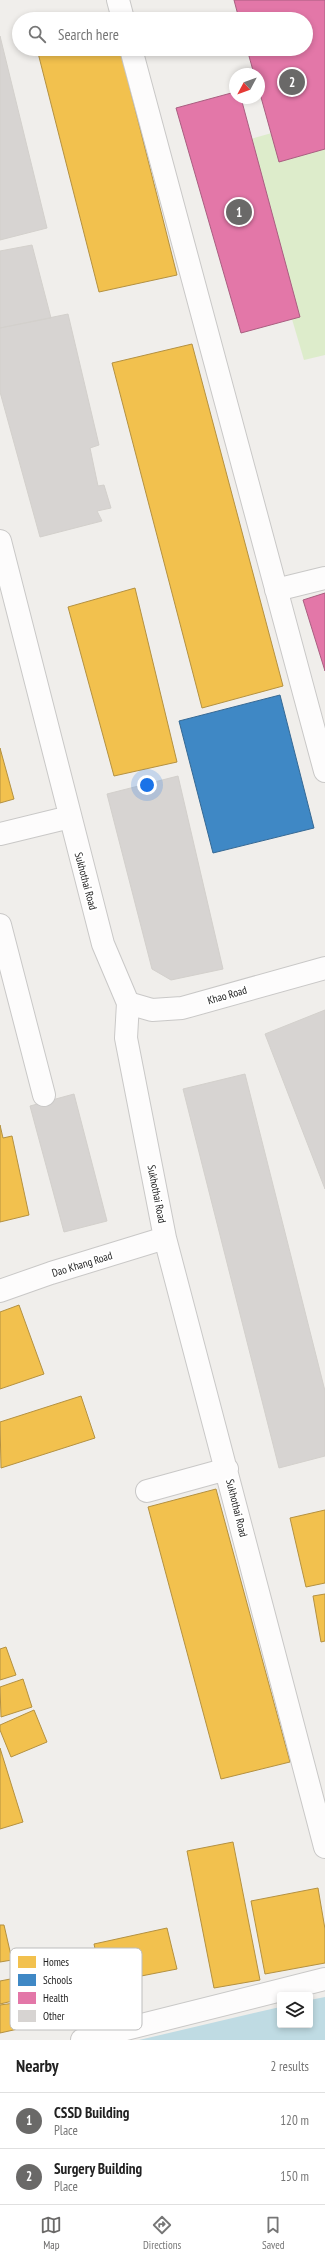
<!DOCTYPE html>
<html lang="en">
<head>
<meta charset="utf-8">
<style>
	:root { --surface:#fff; --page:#f6f6f6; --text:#222; --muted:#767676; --line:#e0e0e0; --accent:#6a6968 }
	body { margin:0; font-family:"PT Sans Narrow",sans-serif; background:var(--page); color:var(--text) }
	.controls { position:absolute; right:12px; bottom:12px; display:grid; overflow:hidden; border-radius:4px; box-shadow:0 2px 6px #0003 }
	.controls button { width:36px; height:36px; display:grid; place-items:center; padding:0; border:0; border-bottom:1px solid var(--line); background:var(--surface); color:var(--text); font:20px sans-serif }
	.compass { position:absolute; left:229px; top:68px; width:36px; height:36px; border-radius:50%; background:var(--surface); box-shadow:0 2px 6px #0003; rotate:229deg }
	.you { position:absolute; left:147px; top:785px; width:14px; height:14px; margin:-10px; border:3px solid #fff; border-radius:50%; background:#1a73e8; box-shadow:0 0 0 6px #1a73e833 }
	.badge { display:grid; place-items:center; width:26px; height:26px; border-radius:50%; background:var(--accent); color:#fff; font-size:13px; font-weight:700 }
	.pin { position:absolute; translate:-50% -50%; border:2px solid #fff; box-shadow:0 1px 4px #0006 }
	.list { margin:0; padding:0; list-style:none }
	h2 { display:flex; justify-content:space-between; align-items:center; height:52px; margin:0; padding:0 16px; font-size:17px }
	h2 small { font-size:13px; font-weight:400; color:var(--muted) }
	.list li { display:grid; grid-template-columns:26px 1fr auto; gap:12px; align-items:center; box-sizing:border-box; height:56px; padding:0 16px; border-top:1px solid var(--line) }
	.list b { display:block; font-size:15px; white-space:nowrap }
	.list p { margin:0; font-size:13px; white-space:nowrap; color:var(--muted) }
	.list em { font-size:13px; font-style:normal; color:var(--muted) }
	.icon { flex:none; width:22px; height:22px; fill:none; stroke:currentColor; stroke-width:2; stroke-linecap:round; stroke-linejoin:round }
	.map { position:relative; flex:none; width:325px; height:2040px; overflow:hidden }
	.search { position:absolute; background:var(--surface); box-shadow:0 2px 6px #0003; left:12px; right:12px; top:12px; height:44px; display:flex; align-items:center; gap:10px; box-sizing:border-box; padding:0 14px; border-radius:22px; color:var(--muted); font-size:15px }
	.sheet { height:164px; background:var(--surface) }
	nav { display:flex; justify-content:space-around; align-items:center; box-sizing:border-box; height:56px; border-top:1px solid var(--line); background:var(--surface); font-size:11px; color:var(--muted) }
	nav a { display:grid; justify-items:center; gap:2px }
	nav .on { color:var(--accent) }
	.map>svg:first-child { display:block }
	.grass { fill:#ddeccb }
	.water { fill:#bfdbe3 }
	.homes { fill:#f2c14e; stroke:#b49141 }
	.schools { fill:#3f88c5; stroke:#366994 }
	.health { fill:#e377a8; stroke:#a95e80 }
	.building { fill:#d7d4d2; stroke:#d3d0cc }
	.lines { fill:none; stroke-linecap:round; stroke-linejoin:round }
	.minor-casing { stroke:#c9c8c7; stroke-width:24 }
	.minor { stroke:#fdfcfc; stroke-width:22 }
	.labels { text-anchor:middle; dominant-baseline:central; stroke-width:4; stroke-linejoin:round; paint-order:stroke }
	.street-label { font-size:11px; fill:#222; stroke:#fff }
	.key { fill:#fff; stroke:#bdbdbd; stroke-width:1 }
	.key-label { font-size:11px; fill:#222 }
</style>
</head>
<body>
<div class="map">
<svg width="325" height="2040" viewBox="0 0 325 2040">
	<rect width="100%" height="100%" fill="#f0eeeb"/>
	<path class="grass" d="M325 118V355L304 360 240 142Z"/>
	<path class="water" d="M325 1997V2040H139L280 2007V2025H310V2000Z"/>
	<path class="homes" d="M112 15 113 19H98Z
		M37 49H120L177 275 99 292Z
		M192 344 283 686 202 708 112 363Z
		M135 588 177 762 114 776 68 607Z
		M0 748 14 799 0 803Z
		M0 1125 3 1138 12 1136 29 1215 0 1222Z
		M19 1305 44 1374 0 1389V1312Z
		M81 1396 95 1438 1 1468 0 1422Z
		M216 1489 290 1762 221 1779 148 1507Z
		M325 1510V1583L306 1587 290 1518Z
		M325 1594V1641L321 1642 313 1596Z
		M6 1647 16 1675 0 1680V1649Z
		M23 1679 32 1707 1 1717 0 1687Z
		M34 1710 47 1742 11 1757 0 1730V1725Z
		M0 1748 23 1822 0 1829Z
		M233 1842 260 1980 214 1988 187 1851Z
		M318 1888 325 1929V1963L265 1974 251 1901Z
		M0 1925H4L12 1960 0 1962Z
		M167 1928 177 1969 131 1978 137 2008 109 2014 94 1944Z
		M21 1977 25 1998 0 2004V1981Z
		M22 2002 27 2027 0 2033V2005Z"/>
	<path class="schools" d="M280 695 314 828 213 853 179 721Z"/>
	<path class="health" d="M234 0H325V149L279 162 259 90V74H254L247 49H306V19H239Z
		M235 92V98H241L300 317 241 333 176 108Z
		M325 593V671L303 600Z"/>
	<path class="building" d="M0 36 47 228 0 240Z
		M32 245 51 318 0 328V251Z
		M68 314 99 445 90 448 98 486 104 485 111 508 97 511 102 521 40 537 0 392V328Z
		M178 776 223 969 171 980 152 969 107 794Z
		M325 1010V1189L265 1034Z
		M245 1074 325 1391V1456L279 1468 183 1089Z
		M74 1094 107 1221 64 1232 30 1106Z"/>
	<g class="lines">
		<g class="minor-casing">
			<path id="minor" d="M118 0 123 19
				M131 49 325 771
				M0 541 103 944 128 1003 126 1038 165 1238 325 1847
				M276 590 325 578
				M0 834 70 817
				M0 925 44 1095
				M128 1003 152 1010 182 1008 325 968
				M0 1291 51 1273 165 1238
				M147 1491 227 1469
				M82 2040 325 1979"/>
		</g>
		<use href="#minor" class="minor"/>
	</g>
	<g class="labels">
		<g class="street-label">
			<text transform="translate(86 881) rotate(75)">Sukhothai Road</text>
			<text transform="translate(227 995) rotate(-16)">Khao Road</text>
			<text transform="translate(157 1194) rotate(79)">Sukhothai Road</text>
			<text transform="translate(82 1264) rotate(-17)">Dao Khang Road</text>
			<text transform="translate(237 1508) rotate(76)">Sukhothai Road</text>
		</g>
	</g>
	<rect x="10" y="1948" width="132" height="82" rx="6" class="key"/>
	<rect x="18" y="1956" width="18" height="12" fill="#f2c14e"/>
	<rect x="18" y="1974" width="18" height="12" fill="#3f88c5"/>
	<rect x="18" y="1992" width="18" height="12" fill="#e377a8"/>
	<rect x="18" y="2010" width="18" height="12" fill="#d7d4d2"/>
	<g class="key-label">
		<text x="43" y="1966">Homes</text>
		<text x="43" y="1984">Schools</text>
		<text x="43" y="2002">Health</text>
		<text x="43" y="2020">Other</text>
	</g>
</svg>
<div class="controls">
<button><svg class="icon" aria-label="layers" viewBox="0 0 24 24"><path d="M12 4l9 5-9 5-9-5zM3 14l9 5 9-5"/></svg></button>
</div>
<svg class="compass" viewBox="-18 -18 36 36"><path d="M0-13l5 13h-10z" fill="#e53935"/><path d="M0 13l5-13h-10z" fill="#767676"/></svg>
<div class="you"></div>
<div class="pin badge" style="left:239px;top:212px">1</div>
<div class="pin badge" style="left:292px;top:82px">2</div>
<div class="search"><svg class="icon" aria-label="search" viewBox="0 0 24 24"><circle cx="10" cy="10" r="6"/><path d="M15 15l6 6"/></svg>Search here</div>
</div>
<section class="sheet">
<h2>Nearby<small>2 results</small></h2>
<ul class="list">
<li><span class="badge">1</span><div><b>CSSD Building</b><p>Place</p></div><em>120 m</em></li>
<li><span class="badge">2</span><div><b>Surgery Building</b><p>Place</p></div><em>150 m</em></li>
</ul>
</section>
<nav>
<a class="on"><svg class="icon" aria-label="map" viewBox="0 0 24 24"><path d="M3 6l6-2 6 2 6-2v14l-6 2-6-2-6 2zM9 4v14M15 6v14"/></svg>Map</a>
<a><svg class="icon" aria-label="directions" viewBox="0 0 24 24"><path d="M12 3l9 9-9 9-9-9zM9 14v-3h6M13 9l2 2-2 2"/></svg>Directions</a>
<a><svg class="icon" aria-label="saved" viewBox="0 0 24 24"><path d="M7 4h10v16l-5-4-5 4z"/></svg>Saved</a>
</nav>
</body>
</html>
